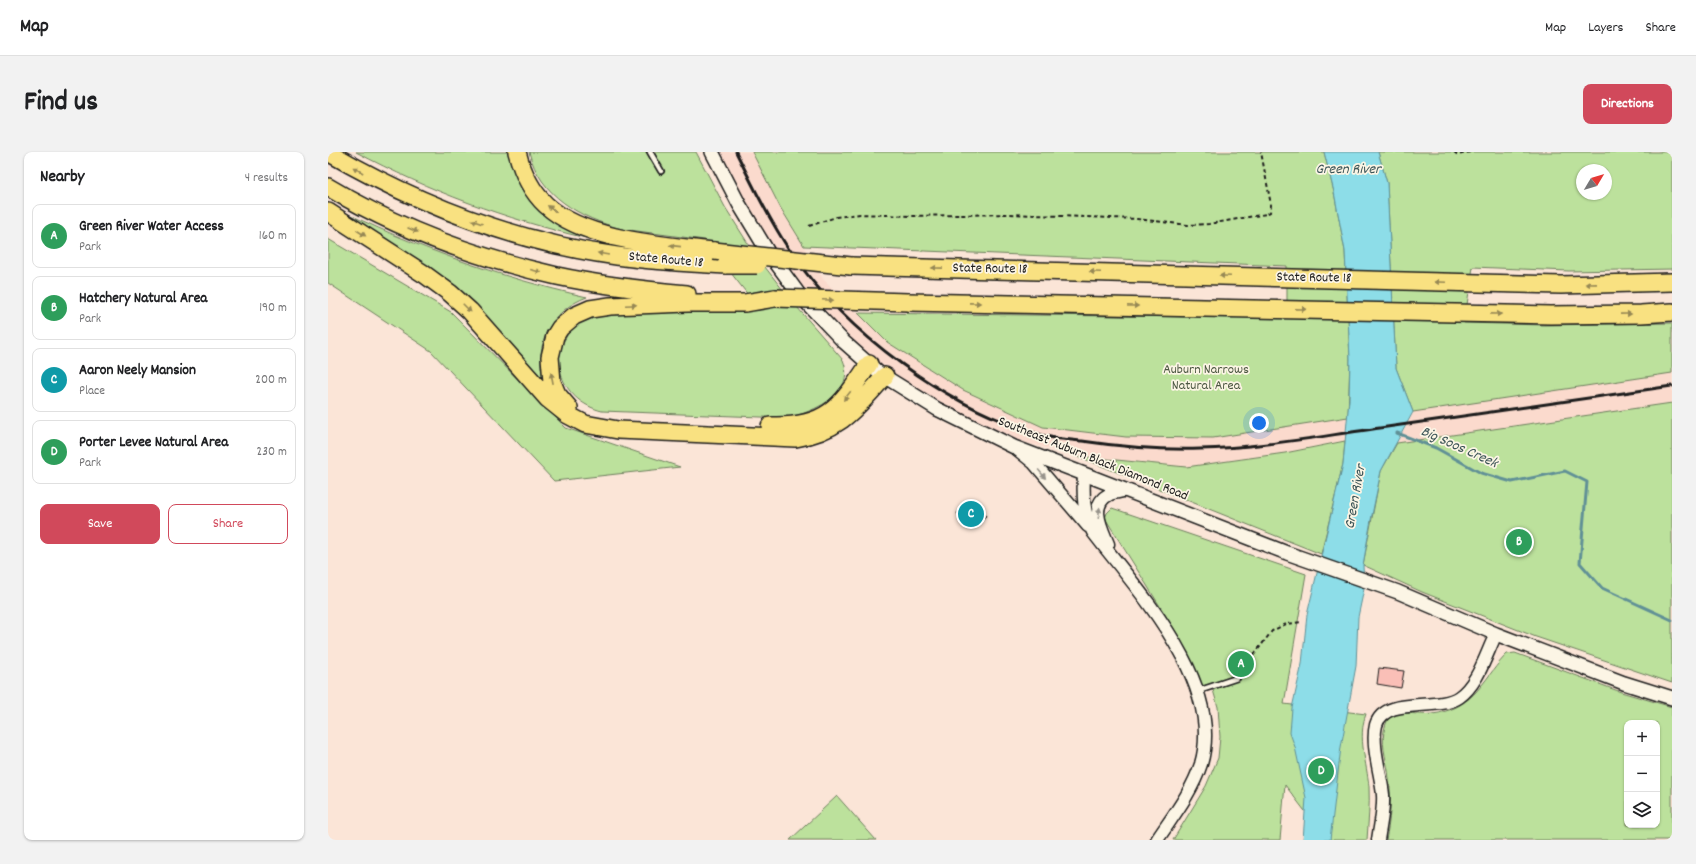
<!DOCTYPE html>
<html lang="en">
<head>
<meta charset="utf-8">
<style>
	:root { --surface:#fff; --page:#f2f2f2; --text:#202124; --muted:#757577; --line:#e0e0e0; --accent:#d1495b }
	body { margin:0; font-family:Dekko,sans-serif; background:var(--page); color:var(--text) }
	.controls { position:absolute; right:12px; bottom:12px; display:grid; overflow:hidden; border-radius:8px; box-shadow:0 1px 3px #0004 }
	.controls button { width:36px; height:36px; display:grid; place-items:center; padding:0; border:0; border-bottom:1px solid var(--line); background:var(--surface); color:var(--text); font:20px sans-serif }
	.compass { position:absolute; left:1248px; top:12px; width:36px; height:36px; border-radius:50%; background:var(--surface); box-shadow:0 1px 3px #0004; rotate:52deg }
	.you { position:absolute; left:931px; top:271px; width:14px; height:14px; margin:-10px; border:3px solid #fff; border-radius:50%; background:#1a73e8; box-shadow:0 0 0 6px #1a73e833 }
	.badge { display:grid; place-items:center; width:26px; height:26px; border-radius:50%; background:var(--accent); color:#fff; font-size:13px; font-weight:700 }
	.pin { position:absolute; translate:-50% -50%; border:2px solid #fff; box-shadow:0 1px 4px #0006 }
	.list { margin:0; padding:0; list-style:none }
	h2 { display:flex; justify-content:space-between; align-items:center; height:52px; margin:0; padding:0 16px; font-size:17px }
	h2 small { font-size:13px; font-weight:400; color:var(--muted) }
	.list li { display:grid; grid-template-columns:26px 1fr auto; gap:12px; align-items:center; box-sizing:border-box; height:64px; margin:0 8px 8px; padding:0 8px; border:1px solid var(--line); border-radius:8px }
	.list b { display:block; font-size:15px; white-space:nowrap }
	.list p { margin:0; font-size:13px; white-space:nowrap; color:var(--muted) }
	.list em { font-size:13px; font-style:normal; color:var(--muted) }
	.actions { display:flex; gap:8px; padding:12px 16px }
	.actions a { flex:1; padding:9px 0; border:1px solid var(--accent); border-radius:8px; text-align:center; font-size:14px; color:var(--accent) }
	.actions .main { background:var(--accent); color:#fff }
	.icon { flex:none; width:22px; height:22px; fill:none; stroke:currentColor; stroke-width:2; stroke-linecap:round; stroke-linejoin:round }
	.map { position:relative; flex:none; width:1344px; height:688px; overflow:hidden; border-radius:8px }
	header { display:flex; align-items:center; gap:24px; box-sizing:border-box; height:56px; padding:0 20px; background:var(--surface); border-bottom:1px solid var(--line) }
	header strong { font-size:19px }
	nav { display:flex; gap:22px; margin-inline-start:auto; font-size:14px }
	.intro { display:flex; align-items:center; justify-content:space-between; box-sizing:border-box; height:96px; padding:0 24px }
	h1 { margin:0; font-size:28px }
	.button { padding:10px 18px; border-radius:8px; background:var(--accent); color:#fff; font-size:14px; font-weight:700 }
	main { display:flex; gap:24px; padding:0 24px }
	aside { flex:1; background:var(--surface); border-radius:8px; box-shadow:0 1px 3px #0004 }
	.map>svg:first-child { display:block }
	.built { fill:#fbdacd }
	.green { fill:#bce19c; stroke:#6c7e5c; fill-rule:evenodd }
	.water { fill:#8ddde8; stroke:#609096 }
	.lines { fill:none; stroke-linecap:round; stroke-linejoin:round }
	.stream { stroke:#609096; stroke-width:3 }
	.building { fill:#fabfb7; stroke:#1c1c1c }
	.service-casing { stroke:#1c1c1c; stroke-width:8 }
	.tertiary-casing { stroke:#1c1c1c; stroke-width:15 }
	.secondary-casing { stroke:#1c1c1c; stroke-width:16 }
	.motorway-casing { stroke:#1c1c1c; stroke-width:20 }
	.path { stroke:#1c1c1c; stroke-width:2; stroke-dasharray:4 3; stroke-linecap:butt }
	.service { stroke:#fcf5e5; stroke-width:4.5 }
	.tertiary { stroke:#fcf5e5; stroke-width:12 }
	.secondary { stroke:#fcf5e5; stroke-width:13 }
	.motorway { stroke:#f9e181; stroke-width:17 }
	.rail { stroke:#1c1c1c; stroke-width:3 }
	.motorway-bridge-casing { stroke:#1c1c1c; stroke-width:20; stroke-linecap:butt }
	.motorway-bridge { stroke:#f9e181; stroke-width:17 }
	.oneway { fill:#968854 }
	.oneway2 { fill:#97938b }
	.labels { text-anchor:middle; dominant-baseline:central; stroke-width:3.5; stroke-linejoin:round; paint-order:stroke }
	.street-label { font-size:14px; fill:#1c1c1c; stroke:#fcf5e5 }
	.park-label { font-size:14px; fill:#4c5742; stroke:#fcf5e5 }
	.water-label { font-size:15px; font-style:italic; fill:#3e5659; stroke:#fcf5e5 }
</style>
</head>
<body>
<header>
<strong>Map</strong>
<nav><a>Map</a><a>Layers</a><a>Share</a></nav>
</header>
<div class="intro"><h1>Find us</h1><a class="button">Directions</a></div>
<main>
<aside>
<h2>Nearby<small>4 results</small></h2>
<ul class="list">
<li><span class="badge" style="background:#2e9e5b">A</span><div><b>Green River Water Access</b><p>Park</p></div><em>160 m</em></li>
<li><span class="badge" style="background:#2e9e5b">B</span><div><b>Hatchery Natural Area</b><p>Park</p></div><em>190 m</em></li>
<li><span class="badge" style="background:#0f9aa8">C</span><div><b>Aaron Neely Mansion</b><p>Place</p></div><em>200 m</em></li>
<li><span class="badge" style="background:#2e9e5b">D</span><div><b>Porter Levee Natural Area</b><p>Park</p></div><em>230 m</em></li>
</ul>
<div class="actions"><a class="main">Save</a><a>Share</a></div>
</aside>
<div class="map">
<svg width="1344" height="688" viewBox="0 0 1344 688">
	<rect width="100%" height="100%" fill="#fbe5d7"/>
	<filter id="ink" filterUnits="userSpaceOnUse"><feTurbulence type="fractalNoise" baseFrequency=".025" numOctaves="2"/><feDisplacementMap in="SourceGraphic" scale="8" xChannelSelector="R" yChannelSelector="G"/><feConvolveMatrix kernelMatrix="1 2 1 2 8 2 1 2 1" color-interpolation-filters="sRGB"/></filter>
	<g filter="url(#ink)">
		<path class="built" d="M384 0H424L452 55 495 127 559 190 635 238 715 275 798 285 885 286 1020 265 1017 289 957 301 858 315 749 304 657 280 557 224 472 147Z
			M1344 221V251L1069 291 1085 260Z"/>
		<path class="green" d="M28 0H184L234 74 258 86C177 67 101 39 28 0Z
			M201 0H368L397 55 426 101 462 147 515 208C529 242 485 260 459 266L274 259C237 250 217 210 243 178 249 171 256 167 263 163L432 158 377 88 294 77C252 66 212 44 201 0Z
			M424 0H996L1006 40 1017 99 1022 207 1020 265 885 286 798 285 715 275 635 238 559 190 530 161 959 166V114L476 94 452 55Z
			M1050 0H1344V117L1241 119 1145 115 1136 171 1216 173 1344 171V221L1085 260 1068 216 1059 31ZM1254 18H1278V42H1254Z
			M4 54C86 95 170 125 259 145 224 158 206 190 215 227L140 144 97 112Z
			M0 87 123 160 238 276 352 315 226 329 103 199 0 131Z
			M1344 251V531L1208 485 1094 440 1035 413 1053 319 1069 291Z
			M1017 289 1015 312 993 402 749 304 858 315 957 301Z
			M784 356 978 422 956 552 1038 562C1029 586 1039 611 1041 635 1042 653 1040 671 1039 688H999L957 633 952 688H845L878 634 890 606 892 585 890 555 885 538 875 536 853 488 777 366 779 361Z
			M1187 501 1293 540 1344 555V688H1058C1062 668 1064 648 1061 627 1060 610 1053 597 1056 579 1060 557 1073 561 1091 562 1100 563 1109 562 1118 559 1149 550 1158 523 1179 502ZM1299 571H1329V673H1299Z
			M509 644 548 688H462Z"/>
		<path class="water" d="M996 0H1050L1059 31 1068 216 1085 260 1053 319 1043 368 1035 413 1036 437 1030 465 1028 514 1013 595 1002 688H975L978 646 967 595 962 581 964 556 974 512 979 463 1015 312 1021 248 1022 207 1017 99 1006 40Z"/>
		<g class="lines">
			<path class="stream" d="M1069 281 1108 296 1153 321 1184 330 1237 319 1259 330 1252 411 1274 436 1344 468"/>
		</g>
		<path class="building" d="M646 348 658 364 641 377 629 361Z
			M1051 516 1076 519 1073 536 1049 532Z"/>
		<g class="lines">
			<g class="service-casing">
				<path id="service" d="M322 0 333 19
					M870 539 909 526"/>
			</g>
			<g class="tertiary-casing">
				<path id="tertiary" d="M690 298 706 311 760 374
					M756 322C755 343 755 361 765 380 810 439 897 531 873 612 864 640 845 664 829 688
					M780 392C774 377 760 352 782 342 787 340 793 340 798 338
					M1050 688C1052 673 1056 658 1055 643 1053 622 1043 593 1048 573 1057 543 1110 560 1131 545 1150 532 1158 502 1168 482"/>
			</g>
			<g class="secondary-casing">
				<path id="secondary" d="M384 0 411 52 440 100 473 145 516 190 551 221 609 257 686 295 756 322 959 401 1070 440 1168 482 1296 531 1344 546"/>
			</g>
			<g class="motorway-casing">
				<path id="motorway" d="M0 0C89 52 186 90 289 104 325 109 361 111 398 113
					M189 0C194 19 203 39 218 53 257 89 335 93 386 99
					M0 35C70 77 149 106 229 124 271 133 315 138 359 142
					M0 60 96 122 122 141 142 159 220 247 240 263 257 272 290 278 467 286C512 279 528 256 557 224
					M523 114 1151 131 1233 133 1344 130
					M580 150 1222 163 1313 162 1344 160
					M241 256 229 242 224 230 222 205 227 184 232 176 246 164 262 157 282 154 360 151H417L447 146
					M442 274C499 276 512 255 541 212"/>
			</g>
			<path class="path" d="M1126 0 1130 3 1142 0
				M481 74 508 65 532 62 583 64 681 62 809 67 860 73 881 72 938 62 942 60 943 53 933 0
				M913 520 944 479 958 472 974 470"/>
			<use href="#service" class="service"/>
			<use href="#tertiary" class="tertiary"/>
			<use href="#secondary" class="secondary"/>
			<use href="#motorway" class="motorway"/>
			<path class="rail" d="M408 0C425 34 441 67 462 99 518 182 621 257 717 284 729 287 742 288 754 289 794 295 832 298 872 297 932 296 993 284 1052 276 1150 262 1247 248 1344 234"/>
			<g class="motorway-bridge-casing">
				<path id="motorway-bridge" d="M386 99 523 114
					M398 113H429
					M447 146 580 150"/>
			</g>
			<use href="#motorway-bridge" class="motorway-bridge"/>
		</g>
		<defs><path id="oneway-solid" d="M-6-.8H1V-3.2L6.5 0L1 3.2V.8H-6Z"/></defs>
		<g class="oneway">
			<use href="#oneway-solid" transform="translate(30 18) rotate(-150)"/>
			<use href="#oneway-solid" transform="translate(224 57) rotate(-142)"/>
			<use href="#oneway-solid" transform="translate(149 70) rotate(-160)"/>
			<use href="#oneway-solid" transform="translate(85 78) rotate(23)"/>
			<use href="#oneway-solid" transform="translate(33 81) rotate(33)"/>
			<use href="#oneway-solid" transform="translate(347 94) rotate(-174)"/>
			<use href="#oneway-solid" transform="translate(275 102) rotate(-170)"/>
			<use href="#oneway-solid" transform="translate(609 116) rotate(-179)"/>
			<use href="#oneway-solid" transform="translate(208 119) rotate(14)"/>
			<use href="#oneway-solid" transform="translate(767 120) rotate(-178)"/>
			<use href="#oneway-solid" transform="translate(897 124) rotate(-178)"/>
			<use href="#oneway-solid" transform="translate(1112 130) rotate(-178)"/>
			<use href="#oneway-solid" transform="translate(1263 132) rotate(179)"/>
			<use href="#oneway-solid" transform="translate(500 148) rotate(2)"/>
			<use href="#oneway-solid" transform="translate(647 151) rotate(1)"/>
			<use href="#oneway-solid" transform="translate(303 153) rotate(-3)"/>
			<use href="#oneway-solid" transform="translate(805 154) rotate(1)"/>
			<use href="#oneway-solid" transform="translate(139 156) rotate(45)"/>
			<use href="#oneway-solid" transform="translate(973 157) rotate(1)"/>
			<use href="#oneway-solid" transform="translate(1168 162) rotate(1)"/>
			<use href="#oneway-solid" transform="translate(1298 162) rotate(-1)"/>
			<use href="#oneway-solid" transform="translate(224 226) rotate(-101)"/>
			<use href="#oneway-solid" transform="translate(519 244) rotate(128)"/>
		</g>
		<g class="oneway2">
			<use href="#oneway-solid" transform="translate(714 322) rotate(50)"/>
			<use href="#oneway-solid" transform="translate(771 361) rotate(-83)"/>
		</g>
	</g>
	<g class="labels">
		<g class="street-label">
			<text transform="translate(338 108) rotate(5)">State Route 18</text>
			<text transform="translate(662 117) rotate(1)">State Route 18</text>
			<text transform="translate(986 126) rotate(1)">State Route 18</text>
			<text transform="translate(765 307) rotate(22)">Southeast Auburn Black Diamond Road</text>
		</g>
		<g class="park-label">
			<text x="878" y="218">Auburn Narrows<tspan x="878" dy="16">Natural Area</tspan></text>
		</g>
		<g class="water-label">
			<text x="1020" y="18">Green River</text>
			<text transform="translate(1131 296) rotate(24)">Big Soos Creek</text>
			<text transform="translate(1028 345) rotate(-80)">Green River</text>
		</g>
	</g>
</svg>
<div class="controls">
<button>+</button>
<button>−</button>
<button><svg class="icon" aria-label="layers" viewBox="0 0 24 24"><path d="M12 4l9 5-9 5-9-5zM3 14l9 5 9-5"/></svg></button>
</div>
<svg class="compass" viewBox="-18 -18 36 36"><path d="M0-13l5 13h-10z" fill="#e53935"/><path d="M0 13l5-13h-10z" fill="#757577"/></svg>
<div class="you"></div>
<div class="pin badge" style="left:913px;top:512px;background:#2e9e5b">A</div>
<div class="pin badge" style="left:1191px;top:390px;background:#2e9e5b">B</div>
<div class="pin badge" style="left:643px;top:362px;background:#0f9aa8">C</div>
<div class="pin badge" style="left:993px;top:619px;background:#2e9e5b">D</div>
</div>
</main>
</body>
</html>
